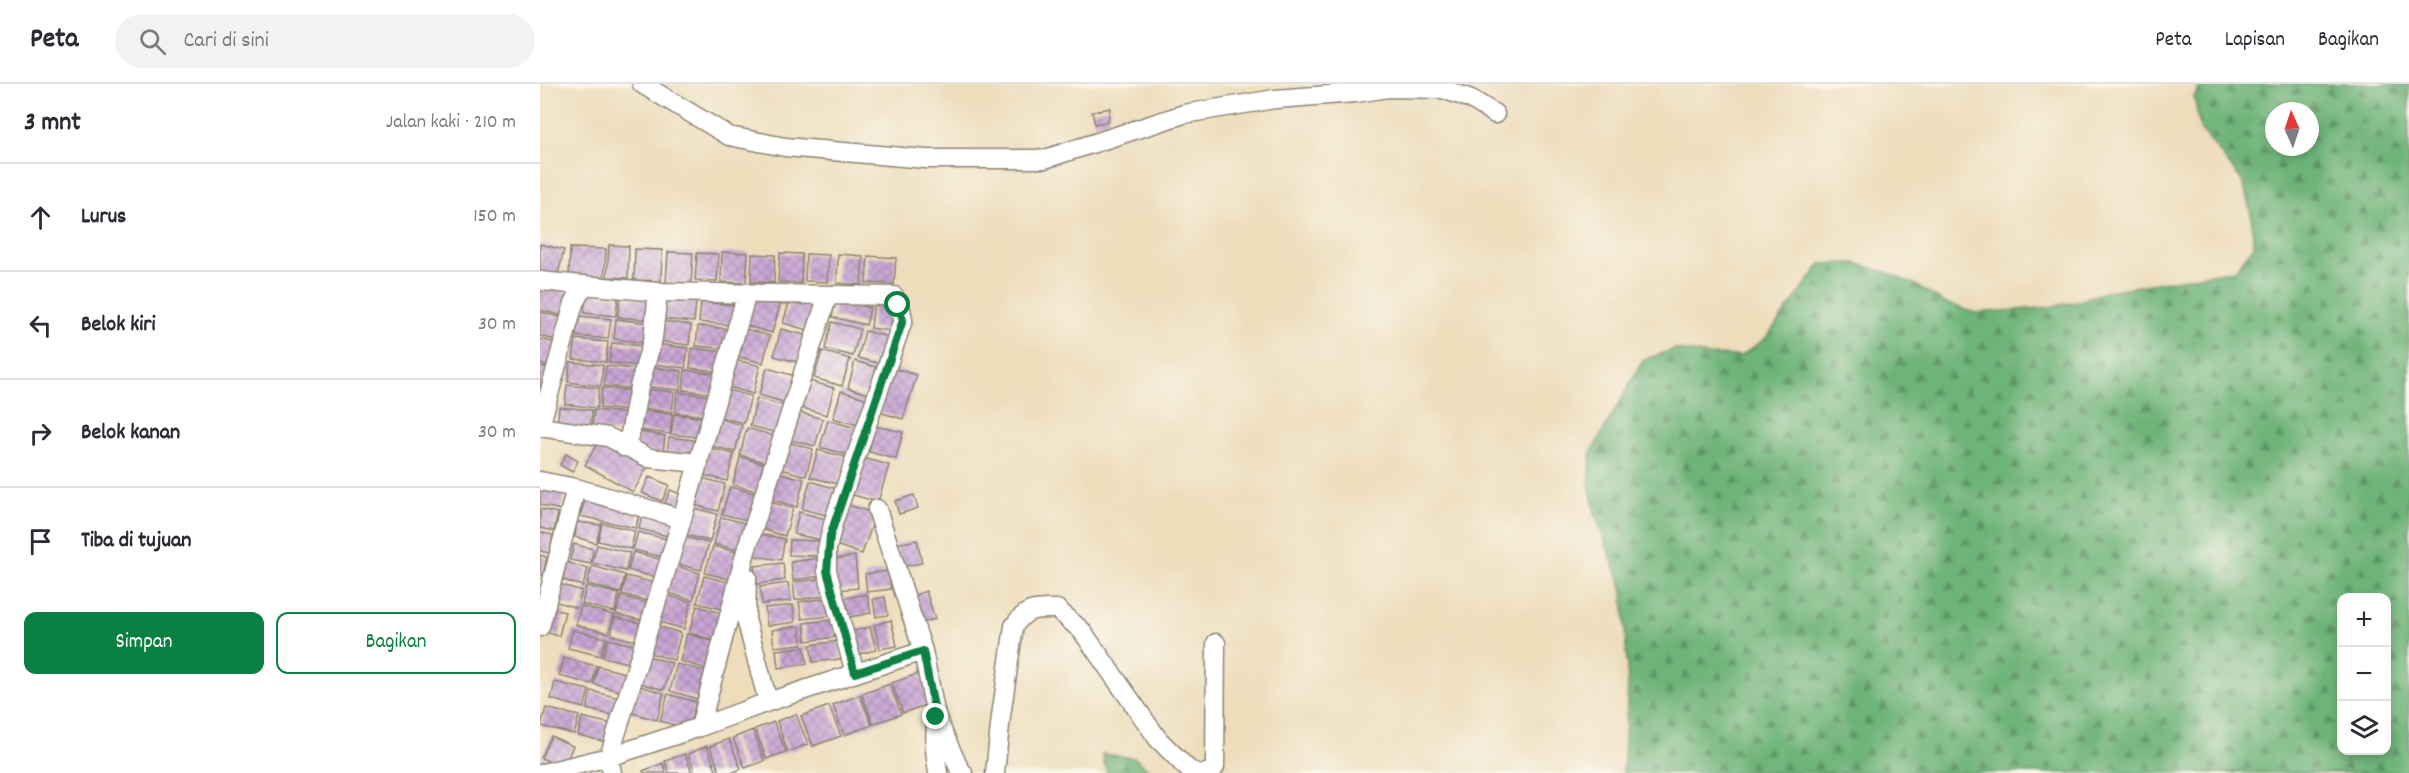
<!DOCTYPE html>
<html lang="id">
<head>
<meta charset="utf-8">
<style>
	:root { --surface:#fff; --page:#f2f2f3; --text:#2b2b33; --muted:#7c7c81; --line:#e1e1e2; --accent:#0b8043 }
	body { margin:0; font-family:Dekko,sans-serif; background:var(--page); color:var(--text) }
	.controls { position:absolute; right:18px; bottom:18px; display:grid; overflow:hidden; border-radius:12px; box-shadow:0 3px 9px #0003 }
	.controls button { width:54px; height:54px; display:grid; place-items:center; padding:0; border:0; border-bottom:2px solid var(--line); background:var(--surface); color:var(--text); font:30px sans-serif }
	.compass { position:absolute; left:1725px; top:18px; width:54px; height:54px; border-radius:50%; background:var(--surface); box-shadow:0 3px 9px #0003; rotate:357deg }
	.stop { position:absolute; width:18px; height:18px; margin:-14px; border:4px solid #0b8043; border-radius:50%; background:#fff }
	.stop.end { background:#0b8043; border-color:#fff; box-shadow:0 2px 6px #0008 }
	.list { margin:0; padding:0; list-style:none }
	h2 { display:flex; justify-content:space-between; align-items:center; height:78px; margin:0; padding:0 24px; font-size:26px }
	h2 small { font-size:20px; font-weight:400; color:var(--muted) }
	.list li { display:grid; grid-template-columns:39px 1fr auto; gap:18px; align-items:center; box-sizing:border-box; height:108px; padding:0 24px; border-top:2px solid var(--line) }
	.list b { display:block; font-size:22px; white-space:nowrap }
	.list em { font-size:20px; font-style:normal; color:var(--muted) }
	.actions { display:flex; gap:12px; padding:18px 24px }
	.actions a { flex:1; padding:14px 0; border:2px solid var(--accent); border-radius:12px; text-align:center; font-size:21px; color:var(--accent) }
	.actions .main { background:var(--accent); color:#fff }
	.icon { flex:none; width:33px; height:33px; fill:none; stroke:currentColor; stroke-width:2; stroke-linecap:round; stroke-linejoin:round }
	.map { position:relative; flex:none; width:1869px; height:689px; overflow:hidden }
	header { display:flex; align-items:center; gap:36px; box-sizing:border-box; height:84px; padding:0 30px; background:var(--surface); border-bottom:2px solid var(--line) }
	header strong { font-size:28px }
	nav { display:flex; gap:33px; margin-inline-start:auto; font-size:21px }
	.search { width:420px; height:54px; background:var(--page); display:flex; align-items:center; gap:15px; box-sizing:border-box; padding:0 21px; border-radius:33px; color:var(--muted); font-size:22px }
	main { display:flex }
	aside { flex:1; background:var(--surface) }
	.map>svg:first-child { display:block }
	.forest { fill:url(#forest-firs); stroke:#4c6f52; stroke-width:1.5; fill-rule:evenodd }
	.building { fill:url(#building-cross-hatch) }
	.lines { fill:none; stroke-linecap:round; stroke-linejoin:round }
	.minor-casing { stroke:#8c8473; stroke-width:21 }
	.minor { stroke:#fff; stroke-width:18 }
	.route { stroke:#0b8043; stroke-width:8 }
</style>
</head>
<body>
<header>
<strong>Peta</strong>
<div class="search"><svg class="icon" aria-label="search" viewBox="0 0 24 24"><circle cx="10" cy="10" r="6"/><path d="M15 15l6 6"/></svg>Cari di sini</div>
<nav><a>Peta</a><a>Lapisan</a><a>Bagikan</a></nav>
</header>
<main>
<aside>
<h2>3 mnt<small>Jalan kaki · 210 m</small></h2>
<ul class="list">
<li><svg class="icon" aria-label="ahead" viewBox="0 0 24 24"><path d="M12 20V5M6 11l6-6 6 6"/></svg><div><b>Lurus</b></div><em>150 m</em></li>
<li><svg class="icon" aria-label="left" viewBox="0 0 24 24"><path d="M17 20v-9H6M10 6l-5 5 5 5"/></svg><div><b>Belok kiri</b></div><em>30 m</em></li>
<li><svg class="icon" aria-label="right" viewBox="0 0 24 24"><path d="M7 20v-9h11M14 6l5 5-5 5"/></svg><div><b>Belok kanan</b></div><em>30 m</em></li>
<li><svg class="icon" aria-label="arrive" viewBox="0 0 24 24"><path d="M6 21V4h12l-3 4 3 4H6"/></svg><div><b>Tiba di tujuan</b></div></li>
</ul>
<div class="actions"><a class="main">Simpan</a><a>Bagikan</a></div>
</aside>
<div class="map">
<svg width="1869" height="689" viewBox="0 0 1869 689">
	<defs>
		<pattern id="forest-firs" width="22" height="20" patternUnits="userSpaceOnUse" patternTransform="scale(1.5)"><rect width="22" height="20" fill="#6eb378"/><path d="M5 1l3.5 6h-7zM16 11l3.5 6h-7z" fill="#5b9263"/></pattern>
		<pattern id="building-cross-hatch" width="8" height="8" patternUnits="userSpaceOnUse" patternTransform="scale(1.5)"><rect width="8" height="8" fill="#c9a5d5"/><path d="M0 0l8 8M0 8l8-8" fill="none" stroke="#a387ad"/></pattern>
	</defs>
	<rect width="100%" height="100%" fill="#fbf7ec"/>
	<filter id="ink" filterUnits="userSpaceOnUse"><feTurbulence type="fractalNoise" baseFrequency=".0167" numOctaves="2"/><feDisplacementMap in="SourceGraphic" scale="12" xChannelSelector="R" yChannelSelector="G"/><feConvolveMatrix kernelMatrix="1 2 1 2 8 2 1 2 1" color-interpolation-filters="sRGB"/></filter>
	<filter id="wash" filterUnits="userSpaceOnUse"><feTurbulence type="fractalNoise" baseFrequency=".008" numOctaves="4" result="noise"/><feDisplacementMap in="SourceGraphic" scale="24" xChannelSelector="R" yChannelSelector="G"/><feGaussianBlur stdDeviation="1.35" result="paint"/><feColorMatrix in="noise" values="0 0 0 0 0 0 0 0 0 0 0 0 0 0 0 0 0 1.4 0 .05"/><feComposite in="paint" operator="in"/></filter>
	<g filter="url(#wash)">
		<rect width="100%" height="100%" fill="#edddbb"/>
		<path class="forest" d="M1662 0H1869V689H1083L1088 601 1083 506 1056 433 1049 400 1051 369 1103 276 1135 265 1168 271 1201 272 1226 254 1281 180 1315 179 1348 189 1376 201 1403 218 1435 229 1503 224 1536 218 1568 207 1695 186 1714 162 1711 130 1703 98 1660 44 1654 13ZM1734 27H1770V63H1734ZM1802 514H1846V666H1802Z
			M562 670 595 674 612 689H567Z"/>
		<g id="blocks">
			<path class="building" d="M570 24 568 37 555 40 552 28Z
				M0 160 24 166 17 194 0 189Z
				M69 161 89 162 88 194 67 193Z
				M30 164 66 165 64 195 29 193Z
				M95 165 122 166 121 197 94 196Z
				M128 168 153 169 151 201 126 199Z
				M182 168 208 169 206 199 181 198Z
				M157 169 179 170 177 197 155 196Z
				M240 169 262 170 261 199 238 198Z
				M212 170 235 171 234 199 211 198Z
				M266 170 289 171 287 198 265 197Z
				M298 170 323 172 321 201 297 199Z
				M328 172 356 174 354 200 326 199Z
				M1 202 33 210 28 233 0 226Z
				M46 209 78 212 76 232 44 229Z
				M251 212 279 220 271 247 243 239Z
				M80 213 112 216 110 236 78 233Z
				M212 214 240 221 232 249 204 241Z
				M124 215 156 218 154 238 122 235Z
				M296 215 330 224 326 241 292 233Z
				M161 218 194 221 191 241 159 238Z
				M334 218 354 221 350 247 331 244Z
				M0 228 27 235 22 258 0 252Z
				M38 232 71 235 68 255 36 252Z
				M76 235 109 239 107 259 74 255Z
				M119 237 151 241 149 261 116 257Z
				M292 238 320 245 313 272 285 265Z
				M158 242 190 245 188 265 156 262Z
				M202 244 230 252 223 279 195 272Z
				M241 245 269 252 261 279 234 272Z
				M325 247 353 254 345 281 318 274Z
				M0 255 20 260 14 283 0 280Z
				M36 255 68 258 66 278 33 275Z
				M72 259 104 262 102 282 69 279Z
				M115 260 148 264 145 284 113 280Z
				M152 264 184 268 182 288 150 284Z
				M282 267 310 275 302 302 274 294Z
				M192 275 220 282 213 310 185 302Z
				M315 277 343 285 336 312 308 304Z
				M30 278 63 281 61 302 28 298Z
				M0 282 13 285 7 308 0 306Z
				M66 282 98 285 96 305 64 302Z
				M110 283 142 287 140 306 108 303Z
				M227 284 255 292 247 319 219 311Z
				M353 284 377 291 363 335 339 328Z
				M145 286 178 290 175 310 143 306Z
				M266 296 294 304 287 331 259 323Z
				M27 301 59 304 57 324 25 320Z
				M62 304 95 307 93 327 60 324Z
				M102 305 134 308 132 328 99 325Z
				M183 305 211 312 204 339 176 332Z
				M301 307 328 315 321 342 293 334Z
				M137 308 170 312 167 332 135 329Z
				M217 314 245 322 238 349 210 342Z
				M19 323 52 326 50 346 17 343Z
				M54 326 86 329 84 349 52 346Z
				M100 326 132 330 130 350 98 346Z
				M255 327 283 335 275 362 247 355Z
				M134 330 166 334 164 354 131 350Z
				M174 333 202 341 195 368 167 361Z
				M288 336 316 344 308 371 280 363Z
				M335 342 363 348 356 375 329 368Z
				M207 344 235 352 228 379 200 371Z
				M93 347 125 352 123 369 91 364Z
				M61 353 109 380 93 408 45 381Z
				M129 353 160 357 158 374 127 370Z
				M245 357 273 365 266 392 238 384Z
				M166 363 194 370 187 397 159 390Z
				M278 366 306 373 298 400 270 393Z
				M26 370 38 377 32 388 20 381Z
				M200 373 228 381 220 408 193 401Z
				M323 374 349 381 338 418 313 411Z
				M236 388 264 395 257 423 229 415Z
				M109 393 129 401 122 417 102 409Z
				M157 393 185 400 178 427 150 420Z
				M270 397 297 405 290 432 262 425Z
				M0 402 25 408 21 426 0 421Z
				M190 403 218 410 210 437 182 430Z
				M130 406 143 411 138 425 125 419Z
				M374 411 378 424 359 430 355 417Z
				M45 416 100 426 96 444 40 432Z
				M225 417 253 424 245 452 218 444Z
				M306 420 336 430 322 470 293 460Z
				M150 423 177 430 170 457 142 450Z
				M0 425 18 429 14 447 0 444Z
				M103 427 137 435 132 453 99 445Z
				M259 428 286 435 281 456 254 450Z
				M181 433 209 440 202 467 174 460Z
				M37 438 61 441 56 459 35 453Z
				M62 439 95 447 91 465 58 457Z
				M0 448 13 451 9 469 0 467Z
				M98 448 131 456 126 474 93 466Z
				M219 450 245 455 241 476 215 472Z
				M141 452 169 459 161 486 133 479Z
				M250 456 279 457 278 472 249 471Z
				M377 456 382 479 361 483 356 460Z
				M34 460 53 465 51 480 30 476Z
				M57 461 90 469 86 487 52 479Z
				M173 462 200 469 193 496 165 489Z
				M93 468 126 477 121 495 88 486Z
				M0 471 7 473 3 491 0 490Z
				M315 472 318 504 297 506 294 475Z
				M279 474 282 492 253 496 251 478Z
				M26 478 48 485 43 502 23 496Z
				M243 479 245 496 217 500 214 482Z
				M132 481 160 489 153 516 125 508Z
				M52 482 85 491 81 509 47 500Z
				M348 487 351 505 327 508 325 490Z
				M86 492 120 500 115 519 82 510Z
				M164 492 192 499 185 526 157 519Z
				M281 495 283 512 255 516 253 498Z
				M248 499 251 517 222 520 220 503Z
				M19 500 42 507 37 524 14 517Z
				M46 502 79 510 75 528 42 520Z
				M386 507 395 535 377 540 370 513Z
				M123 510 151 518 144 545 116 537Z
				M327 510 331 529 305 534 301 515Z
				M81 512 114 521 110 538 76 530Z
				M345 513 348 531 336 533 333 515Z
				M288 514 290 532 262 535 259 518Z
				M253 521 255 538 227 542 225 524Z
				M41 522 74 531 69 549 36 541Z
				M157 522 184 530 177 557 149 549Z
				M7 524 25 528 19 552 1 547Z
				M75 533 108 541 104 559 71 551Z
				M292 536 295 553 266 557 264 539Z
				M351 536 357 562 340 565 334 541Z
				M114 541 141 549 134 576 106 568Z
				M260 542 262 560 234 563 232 546Z
				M330 543 336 566 318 570 312 547Z
				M33 546 66 554 61 572 28 564Z
				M147 550 175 558 167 585 140 577Z
				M68 555 101 563 96 581 63 573Z
				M299 557 301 575 273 578 270 561Z
				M264 563 267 580 238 584 236 566Z
				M104 571 132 579 124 606 96 598Z
				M24 574 57 582 52 600 19 592Z
				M137 580 165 587 158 615 130 607Z
				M58 582 92 591 87 609 54 600Z
				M380 589 391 619 363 629 352 599Z
				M15 598 49 606 44 624 11 615Z
				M350 600 361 630 333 640 322 610Z
				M96 601 124 609 117 636 89 628Z
				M51 607 84 615 80 633 47 625Z
				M128 610 156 618 148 645 120 637Z
				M320 611 332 641 304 651 293 621Z
				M289 622 301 652 273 662 261 632Z
				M6 624 39 632 34 650 1 642Z
				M256 630 268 660 248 668 237 637Z
				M42 633 76 641 71 659 38 651Z
				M234 638 246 668 226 675 215 645Z
				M213 646 224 677 205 684 193 654Z
				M11 652 33 662 23 684 1 674Z
				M189 655 201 685 191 689H180L170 662Z
				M167 662 177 689H155L148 670Z
				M145 670 152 689H129L125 677Z
				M123 679 126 689H104L103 687Z"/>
		</g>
	</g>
	<g filter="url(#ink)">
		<use href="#blocks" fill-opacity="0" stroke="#8c8473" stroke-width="1.5"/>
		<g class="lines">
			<g class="minor-casing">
				<path id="minor" d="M102 0 189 52 245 63 386 75H505L644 30 735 15 816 9 848 4 903 5 931 15 955 30
					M0 197 118 208 354 212 361 225 363 236 294 436 287 465V487L315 589
					M0 343 68 353 109 374 159 379
					M0 343 34 219 43 203
					M84 363 90 350 99 303 113 254 118 208
					M0 397 36 404 142 435
					M207 493 206 535 228 618
					M0 543 36 404
					M383 567 396 632 395 666 398 689
					M398 637 418 682 423 689
					M160 643 206 467 288 211
					M3 689 69 673 160 643 228 618 383 567 337 425
					M72 689 69 673 142 435 207 209
					M455 689 461 632 474 542C487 523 496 525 517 525L542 547 618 655 649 686 657 689
					M666 689 671 688 675 683 676 559"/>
			</g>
			<use href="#minor" class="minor"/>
		</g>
	</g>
	<g class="lines" filter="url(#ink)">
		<path class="route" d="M358 221 363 236 290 452 287 487 315 589 383 567 396 633"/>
	</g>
</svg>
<div class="controls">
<button>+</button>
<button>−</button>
<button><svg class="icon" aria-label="layers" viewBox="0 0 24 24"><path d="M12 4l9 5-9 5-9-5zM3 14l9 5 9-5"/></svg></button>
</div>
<svg class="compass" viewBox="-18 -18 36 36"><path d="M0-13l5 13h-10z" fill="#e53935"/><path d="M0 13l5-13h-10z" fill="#7c7c81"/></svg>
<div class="stop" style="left:358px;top:221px"></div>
<div class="stop end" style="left:396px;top:633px"></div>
</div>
</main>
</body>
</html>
